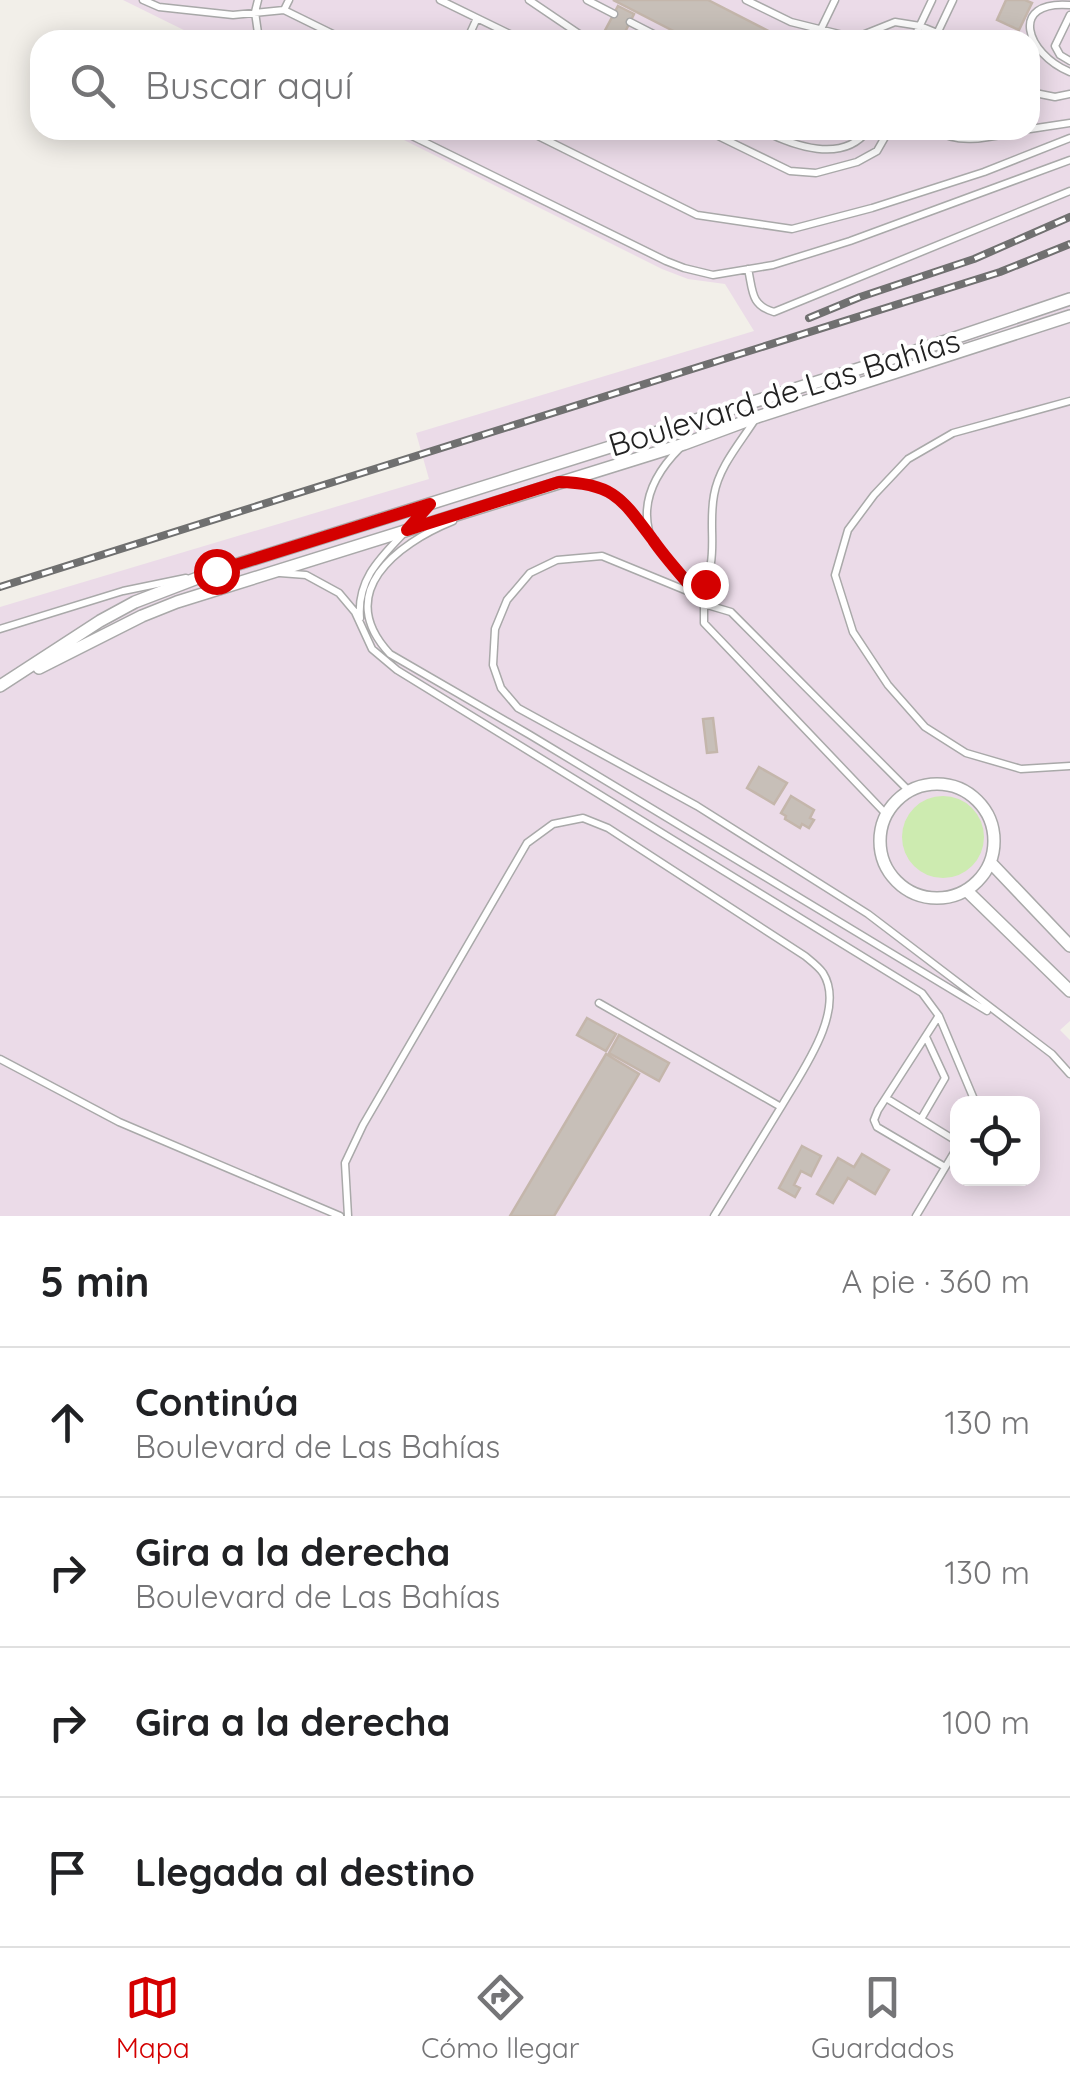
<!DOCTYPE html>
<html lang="es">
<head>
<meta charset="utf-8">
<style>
	:root { --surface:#fff; --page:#f6f6f6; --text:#202124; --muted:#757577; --line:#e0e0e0; --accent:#d40000 }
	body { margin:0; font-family:Quicksand,sans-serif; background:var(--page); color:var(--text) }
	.controls { position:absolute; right:30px; bottom:30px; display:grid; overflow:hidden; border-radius:20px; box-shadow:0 5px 25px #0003 }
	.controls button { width:90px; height:90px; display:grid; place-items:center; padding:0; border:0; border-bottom:2px solid var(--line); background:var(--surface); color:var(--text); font:50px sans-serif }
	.stop { position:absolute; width:30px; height:30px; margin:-22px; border:8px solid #d40000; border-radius:50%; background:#fff }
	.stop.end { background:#d40000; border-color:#fff; box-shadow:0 2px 10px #0008 }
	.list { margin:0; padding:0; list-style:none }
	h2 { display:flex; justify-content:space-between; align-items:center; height:130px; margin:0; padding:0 40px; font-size:42px }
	h2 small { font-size:32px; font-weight:400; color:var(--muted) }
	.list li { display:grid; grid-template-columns:65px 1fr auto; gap:30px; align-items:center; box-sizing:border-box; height:150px; padding:0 40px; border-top:2px solid var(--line) }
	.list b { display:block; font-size:38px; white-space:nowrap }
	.list p { margin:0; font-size:32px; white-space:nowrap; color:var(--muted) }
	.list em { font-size:32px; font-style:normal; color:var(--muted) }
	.icon { flex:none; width:55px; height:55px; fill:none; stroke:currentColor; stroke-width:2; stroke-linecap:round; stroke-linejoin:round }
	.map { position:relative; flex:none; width:1070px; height:1216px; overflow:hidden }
	.search { position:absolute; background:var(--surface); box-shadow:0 5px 25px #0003; left:30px; right:30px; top:30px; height:110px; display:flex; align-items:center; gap:25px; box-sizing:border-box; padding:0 35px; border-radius:30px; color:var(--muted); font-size:38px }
	.sheet { height:730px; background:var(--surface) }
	nav { display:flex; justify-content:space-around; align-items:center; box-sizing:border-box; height:140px; border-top:2px solid var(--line); background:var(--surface); font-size:28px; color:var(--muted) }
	nav a { display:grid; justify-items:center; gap:5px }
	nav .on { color:var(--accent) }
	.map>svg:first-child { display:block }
	.industrial { fill:#ebdbe8; fill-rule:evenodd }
	.grass { fill:#cdebb0 }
	.building { fill:#c7bfb8; stroke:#c4b6ab; stroke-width:2.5 }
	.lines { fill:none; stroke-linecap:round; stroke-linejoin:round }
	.service-casing { stroke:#a9a9a9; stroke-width:9 }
	.minor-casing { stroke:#a9a9a9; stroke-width:14 }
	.service { stroke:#fff; stroke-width:6 }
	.minor { stroke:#fff; stroke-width:11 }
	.rail-casing { stroke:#707070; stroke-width:8 }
	.rail { stroke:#fff; stroke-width:4; stroke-dasharray:11; stroke-linecap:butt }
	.route { stroke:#d40000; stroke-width:12 }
	.labels { text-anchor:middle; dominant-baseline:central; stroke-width:8; stroke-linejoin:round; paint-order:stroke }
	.street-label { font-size:32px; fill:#222; stroke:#fff }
</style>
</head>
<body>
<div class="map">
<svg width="1070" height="1216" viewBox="0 0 1070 1216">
	<rect width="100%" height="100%" fill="#f2efe9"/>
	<path class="industrial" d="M123 0H1070V1021L1060 1030 1070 1040V1216H0V607L429 479 416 433 754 331 725 284 688 279 662 269 384 130H1030V40H204ZM958 1104H1032V1178H958Z"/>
	<path class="grass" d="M902 837a41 41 0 1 1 82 0a41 41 0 1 1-82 0Z"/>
	<path class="building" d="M613 0H708L786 40H691Z
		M1006 0H1025L1032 3 1019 30 997 20Z
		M618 6 634 14 621 40H605L601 38Z
		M713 718 717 752 707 753 703 719Z
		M759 767 787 783 774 804 747 788Z
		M791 796 814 810 810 818 814 820 809 828 802 824 800 828 785 819 786 816 781 813Z
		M587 1018 616 1034 606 1051 577 1035Z
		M619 1035 669 1063 659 1081 609 1053Z
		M606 1054 639 1074 554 1216H510Z
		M802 1146 821 1156 811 1176 801 1171 794 1185 800 1188 795 1197 779 1188Z
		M862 1154 889 1170 875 1194 848 1178 833 1203 817 1194 838 1158 854 1167Z"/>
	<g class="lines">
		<g class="service-casing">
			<path id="service" d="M143 0 159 7 233 15 284 10 345 40
				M258 0 255 12 259 40
				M440 0 522 40
				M529 0 588 40
				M587 0 614 14
				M746 0 791 22 855 38 895 22 920 26 937 33
				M1070 5C1008 0 1026 54 1070 72
				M284 10 289 0
				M1070 15 1055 46 1060 55 1070 61
				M630 22 665 40
				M820 31 835 0
				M467 40 477 18
				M913 40 932 0
				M934 40 953 0
				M1030 92 1055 97 1070 94
				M1030 129 1070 123
				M400 130 666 261 684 268 713 275 773 265 850 241 1070 160
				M526 130 697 215 792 229 872 208 984 172 1070 138
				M706 130 790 171 816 173 857 162 877 151 889 130
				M762 130C793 146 843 164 868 130
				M935 130C962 147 996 135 1026 130
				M420 140 425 130
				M748 269C753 290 750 305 774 312L1070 191
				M1070 401 953 433 908 459 874 495 848 530 835 575 853 632 888 685 925 727 966 753 1021 769 1070 766
				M756 418C741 442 719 466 714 495 707 532 722 562 697 595L602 556 557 560 530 573 507 600 495 629 493 665 501 688 518 708 697 806 868 914 1052 1054 1070 1074
				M570 483H582L602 488 620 498 634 513 653 541 704 604 731 612 909 791
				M453 521C396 544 333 593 390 654L530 735 987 1011
				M411 526 429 505
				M649 531C641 499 658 470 680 448
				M280 573 306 575 339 593 355 612 372 649 397 670 922 993 939 1016 976 1104
				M704 604V623L886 814
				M360 618C357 581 378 560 402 535
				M0 629 123 591 186 578
				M938 1017 878 1110 874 1120 877 1127 945 1167
				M0 1059 119 1122 340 1216
				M886 1098 958 1142
				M921 1119 945 1078 926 1037
				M348 1216 345 1163 363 1125 527 843 553 824 583 818 608 828 805 956C811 961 819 967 823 973 847 1011 800 1074 781 1107L599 1003
				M714 1216 781 1107
				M916 1216 958 1146"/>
		</g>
		<g class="minor-casing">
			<path id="minor" d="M39 668 142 616 177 602 684 444 757 417 1070 316
				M0 686 100 621 135 602 216 571 928 347 1070 299
				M880 841a57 57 0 1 1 114 0a57 57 0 1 1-114 0Z
				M991 863 1070 946
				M966 890 1070 991"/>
		</g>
		<use href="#service" class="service"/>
		<use href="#minor" class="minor"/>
		<g class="rail-casing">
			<path id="rail" d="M809 318 860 297 974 259 1070 217
				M0 587 1000 272 1070 244"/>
		</g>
		<use href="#rail" class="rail"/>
	</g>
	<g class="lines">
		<path class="route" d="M216 571 430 504 407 530 559 482C614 483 622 499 653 540 666 559 683 577 698 595L705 584"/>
	</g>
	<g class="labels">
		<g class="street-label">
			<text transform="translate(784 392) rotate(-17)">Boulevard de Las Bahías</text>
		</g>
	</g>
</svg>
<div class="controls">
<button><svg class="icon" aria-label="locate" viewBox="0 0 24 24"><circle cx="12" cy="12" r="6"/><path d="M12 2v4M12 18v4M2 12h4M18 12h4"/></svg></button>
</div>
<div class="stop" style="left:216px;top:571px"></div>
<div class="stop end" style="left:705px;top:584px"></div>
<div class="search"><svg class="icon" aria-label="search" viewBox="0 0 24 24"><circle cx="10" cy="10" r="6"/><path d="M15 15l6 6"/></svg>Buscar aquí</div>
</div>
<section class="sheet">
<h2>5 min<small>A pie · 360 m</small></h2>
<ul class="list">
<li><svg class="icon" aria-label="ahead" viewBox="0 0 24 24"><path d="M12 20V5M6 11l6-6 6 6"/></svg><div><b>Continúa</b><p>Boulevard de Las Bahías</p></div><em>130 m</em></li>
<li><svg class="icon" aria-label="right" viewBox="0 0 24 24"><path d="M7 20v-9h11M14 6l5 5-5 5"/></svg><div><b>Gira a la derecha</b><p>Boulevard de Las Bahías</p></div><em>130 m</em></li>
<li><svg class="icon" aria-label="right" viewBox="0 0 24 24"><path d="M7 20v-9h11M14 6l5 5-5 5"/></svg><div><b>Gira a la derecha</b></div><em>100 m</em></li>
<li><svg class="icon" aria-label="arrive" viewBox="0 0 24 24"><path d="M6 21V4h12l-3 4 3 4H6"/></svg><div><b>Llegada al destino</b></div></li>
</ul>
</section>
<nav>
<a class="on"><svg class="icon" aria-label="map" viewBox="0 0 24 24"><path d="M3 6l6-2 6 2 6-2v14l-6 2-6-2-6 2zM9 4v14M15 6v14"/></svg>Mapa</a>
<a><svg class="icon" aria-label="directions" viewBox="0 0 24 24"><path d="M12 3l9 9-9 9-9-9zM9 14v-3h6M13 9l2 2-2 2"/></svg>Cómo llegar</a>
<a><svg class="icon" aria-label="saved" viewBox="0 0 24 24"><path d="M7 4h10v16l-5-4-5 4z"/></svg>Guardados</a>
</nav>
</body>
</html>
